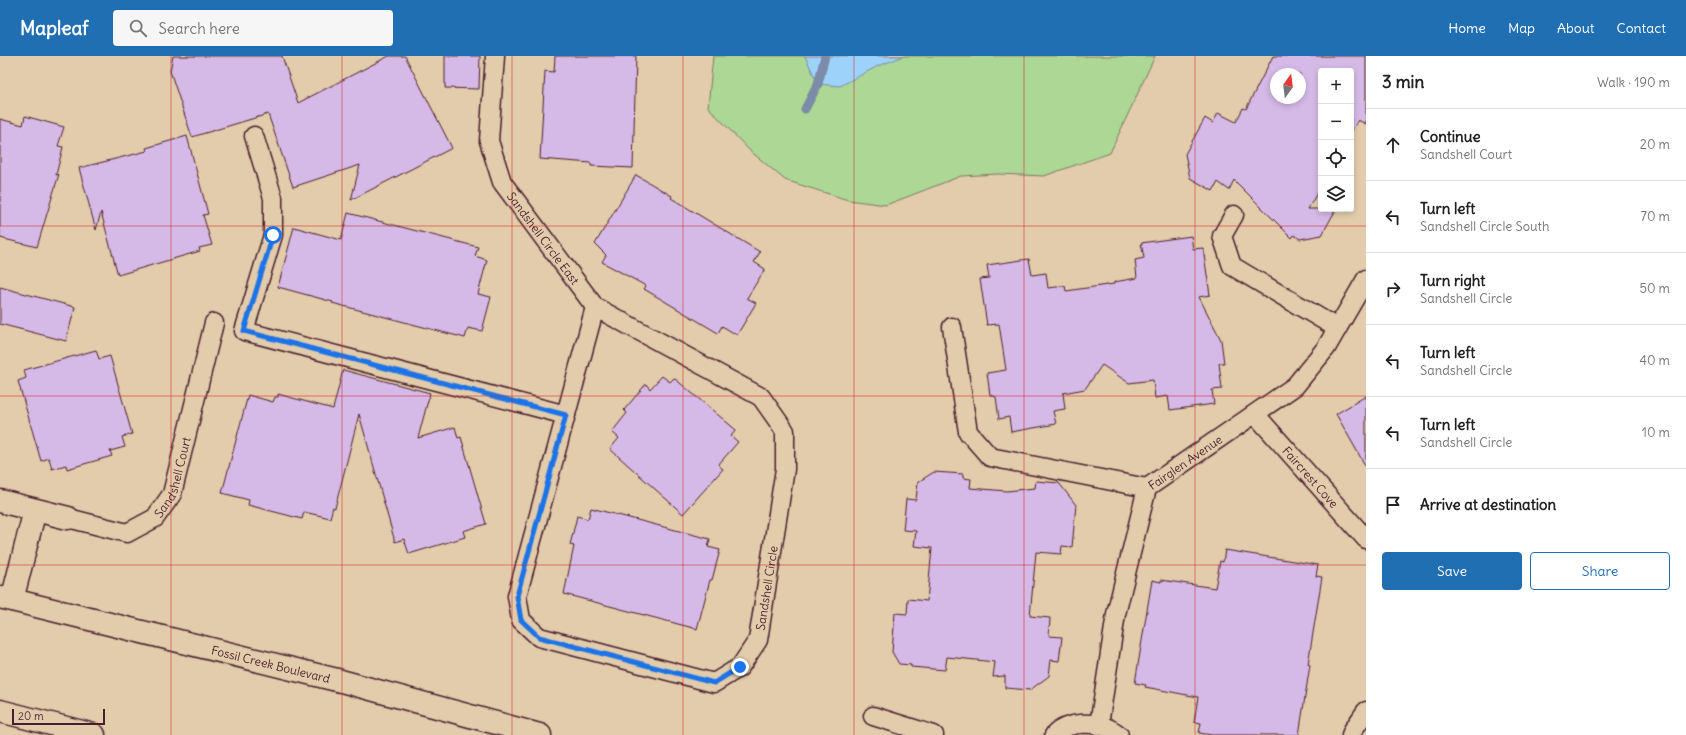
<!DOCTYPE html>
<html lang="en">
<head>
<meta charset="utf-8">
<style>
	:root { --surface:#fff; --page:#f6f6f6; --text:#202124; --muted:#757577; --line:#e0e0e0; --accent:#1f6fb2 }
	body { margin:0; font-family:Delius,sans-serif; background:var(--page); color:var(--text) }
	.controls { position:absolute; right:12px; top:12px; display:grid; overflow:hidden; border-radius:4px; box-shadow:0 2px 6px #0003 }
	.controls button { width:36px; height:36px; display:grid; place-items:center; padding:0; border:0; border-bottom:1px solid var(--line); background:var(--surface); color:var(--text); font:20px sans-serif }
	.compass { position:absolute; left:1270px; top:12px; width:36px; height:36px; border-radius:50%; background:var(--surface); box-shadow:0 2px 6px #0003; rotate:14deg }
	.scale { position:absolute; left:12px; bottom:10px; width:93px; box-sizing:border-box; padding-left:4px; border:2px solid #4a1f2b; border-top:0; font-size:11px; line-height:14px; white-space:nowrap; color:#4a1f2b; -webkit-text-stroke:3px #e2ccac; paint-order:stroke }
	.stop { position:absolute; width:12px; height:12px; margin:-9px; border:3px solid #1a73e8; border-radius:50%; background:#fff }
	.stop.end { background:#1a73e8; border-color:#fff; box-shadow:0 1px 4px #0008 }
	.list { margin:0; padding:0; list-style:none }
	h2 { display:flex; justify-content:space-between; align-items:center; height:52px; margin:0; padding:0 16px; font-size:17px }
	h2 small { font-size:13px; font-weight:400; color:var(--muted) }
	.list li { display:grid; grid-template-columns:26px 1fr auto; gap:12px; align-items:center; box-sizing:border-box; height:72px; padding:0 16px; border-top:1px solid var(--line) }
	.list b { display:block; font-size:15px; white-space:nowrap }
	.list p { margin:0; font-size:13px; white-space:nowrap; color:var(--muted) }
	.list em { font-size:13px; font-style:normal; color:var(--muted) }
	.actions { display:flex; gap:8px; padding:12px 16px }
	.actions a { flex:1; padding:9px 0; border:1px solid var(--accent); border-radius:4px; text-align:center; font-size:14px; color:var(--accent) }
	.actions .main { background:var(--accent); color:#fff }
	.icon { flex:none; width:22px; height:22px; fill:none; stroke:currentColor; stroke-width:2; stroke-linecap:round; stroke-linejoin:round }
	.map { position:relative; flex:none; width:1366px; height:679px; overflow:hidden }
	header { display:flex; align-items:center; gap:24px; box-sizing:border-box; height:56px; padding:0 20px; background:var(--accent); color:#fff }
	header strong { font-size:19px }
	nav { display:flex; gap:22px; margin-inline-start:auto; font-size:14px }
	.search { width:280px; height:36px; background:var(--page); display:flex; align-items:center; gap:10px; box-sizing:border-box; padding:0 14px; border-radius:4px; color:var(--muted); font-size:15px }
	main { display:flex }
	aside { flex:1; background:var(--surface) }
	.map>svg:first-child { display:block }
	.green { fill:#acd794; stroke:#7b7b60 }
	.water { fill:#9dd3fb; stroke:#7c8ba8 }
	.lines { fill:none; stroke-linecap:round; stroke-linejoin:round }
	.stream { stroke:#7c8ba8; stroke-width:9 }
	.building { fill:#d5b9e7; stroke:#4a1f2b; fill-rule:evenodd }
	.lane-casing { stroke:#4a1f2b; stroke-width:21 }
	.street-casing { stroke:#4a1f2b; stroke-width:25 }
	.secondary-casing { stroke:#4a1f2b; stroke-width:25 }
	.lane { stroke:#e2ccac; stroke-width:18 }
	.street { stroke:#e2ccac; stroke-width:22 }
	.secondary { stroke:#e2ccac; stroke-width:22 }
	.route { stroke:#1a73e8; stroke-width:5 }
	.grid { fill:none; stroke:#d62828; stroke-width:1; stroke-opacity:0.55 }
	.labels { text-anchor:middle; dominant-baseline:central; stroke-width:4; stroke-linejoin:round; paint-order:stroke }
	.street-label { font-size:12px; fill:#4a1f2b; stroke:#e2ccac }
</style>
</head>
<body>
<header>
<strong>Mapleaf</strong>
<div class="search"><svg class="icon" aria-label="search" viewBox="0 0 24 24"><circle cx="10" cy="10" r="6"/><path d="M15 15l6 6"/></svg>Search here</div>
<nav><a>Home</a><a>Map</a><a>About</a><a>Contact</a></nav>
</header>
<main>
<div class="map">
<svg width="1366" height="679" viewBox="0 0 1366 679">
	<rect width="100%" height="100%" fill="#e2ccac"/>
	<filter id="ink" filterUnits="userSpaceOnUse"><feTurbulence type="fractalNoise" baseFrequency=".025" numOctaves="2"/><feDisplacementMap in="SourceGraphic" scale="8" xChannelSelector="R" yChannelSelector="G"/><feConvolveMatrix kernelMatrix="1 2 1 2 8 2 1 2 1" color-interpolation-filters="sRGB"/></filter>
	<g filter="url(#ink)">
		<path class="green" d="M713 0H1155L1110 97 1044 120 998 118 961 120 886 149 848 144 785 124 748 93 708 51Z"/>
		<path class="water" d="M805 0H904L878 10 840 30 818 28Z"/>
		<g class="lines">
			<path class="stream" d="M805 53 818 28 825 0"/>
		</g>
		<path class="building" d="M173 0H282L298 47 389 0H405L452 92 351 144 360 109 293 131 268 58 192 81 170 15Z
			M445 0H480L479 33 445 32Z
			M555 0H636L633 112 591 110V107L540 103 545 15 554 16Z
			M1273 0H1366V68L1358 64 1351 77V15H1321V130L1308 153H1336L1322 179 1300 183 1294 179 1292 182 1234 124 1229 134 1218 126 1213 135 1190 122 1185 98 1205 62 1213 67 1218 57 1236 66 1243 52 1246 53ZM1276 18H1300V42H1276Z
			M25 60 64 71 58 90 63 91 56 119 59 118 37 191 0 182V63L23 69Z
			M187 80 208 158 203 159 212 189 199 192 200 195 118 219 101 156 96 174 79 112 147 95 146 92Z
			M636 119 672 140 671 142 760 196 754 206 765 213 747 242 756 247 737 279 722 270 718 277 644 233 646 230 602 206 606 199 595 188Z
			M348 157 478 191 475 200 487 204 478 238 491 241 482 275 468 272 465 282 332 247 333 246 278 231 294 171 341 184Z
			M1191 180 1193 193 1203 192 1210 239 1199 241 1221 284 1224 307H1219L1222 333 1212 334 1214 348 1170 354 1168 340 1155 342 1153 324 1129 327 1102 309 1085 333 1063 337 1065 353 1053 355 1056 368 1011 376 1009 361 999 363 996 341 990 339 987 317 1006 314 999 268 987 269 980 223 989 222 987 209 1029 203 1032 219 1046 217 1048 232 1065 230 1066 235 1114 228V226L1137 222 1135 204 1144 202 1141 187Z
			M0 231 75 251 66 285 0 268Z
			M96 294 99 303 110 300 132 378 122 381 125 391 110 395 112 400 67 413 66 409 52 413 49 402 41 405 18 325 26 322 24 314Z
			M343 314 430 337 418 382 455 371 458 382 461 381 486 468 463 475 465 481 409 498 404 483 395 486 359 358 335 452 333 451 330 462 304 456 302 463 248 449 249 444 222 437 248 339 273 346 275 341H278V338L333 353Z
			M662 320 670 326 674 322 736 374 731 380 738 386 718 409 723 413 683 458 610 393 619 382 612 376 627 357 624 354 646 328 650 333Z
			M1366 340V411L1336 358Z
			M934 416 963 418V422L971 423 970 432 1007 435 1035 432 1036 425 1059 427 1076 449 1072 491 1062 490 1061 498 1036 496 1030 560 1050 562 1049 580 1062 581 1059 605 1051 604 1049 620 1030 634 1005 632V620L993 621 995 606 947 601 945 614 911 611V609L899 608 892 596 895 557 907 558 908 543 927 545 932 492 914 490 916 475 903 474 906 443 916 444 918 426Z
			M591 452 710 483 708 491 720 494 712 524H710L697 573 564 538 574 490 570 489 577 460 588 463Z
			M1225 494 1318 509 1316 520 1322 521 1308 608 1310 609 1299 679H1212L1199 677 1201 667 1194 666 1198 641 1145 631 1146 629 1135 627 1152 524 1161 526V524L1215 532 1220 505 1223 506Z"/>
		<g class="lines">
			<g class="lane-casing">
				<g id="lane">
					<path id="s1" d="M495 0 489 85 502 126 595 251 517 540 521 564 539 581 714 627 740 611 758 584 785 413V375L761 341 595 251"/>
					<path d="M254 80 273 142V179L244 275 566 359"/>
					<path d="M1234 159 1222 180 1232 210 1337 272"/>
					<path d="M952 271 968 376 990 401 1147 432"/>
					<path id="s2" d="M1255 358 1366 483"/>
					<path id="s3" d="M68 462 127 477 155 462 172 438 214 267"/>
					<path d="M873 660 934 679"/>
					<path id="s4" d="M1099 669 1116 558 1147 432 1295 330 1326 292 1366 223"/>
					<path d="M1054 679C1070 663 1103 665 1119 679"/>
					<path d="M1351 679 1353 674 1366 655"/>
				</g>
			</g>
			<g class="street-casing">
				<path id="street" d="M0 445 68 462
					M12 544 35 454"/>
			</g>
			<g class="secondary-casing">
				<g id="secondary">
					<path id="s5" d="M0 541 341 625 540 679"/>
					<path d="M0 655 94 679"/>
				</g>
			</g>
			<use href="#lane" class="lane"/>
			<use href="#street" class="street"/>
			<use href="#secondary" class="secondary"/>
		</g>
	</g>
	<g class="lines" filter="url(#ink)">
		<path class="route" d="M273 179 244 275 566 359 517 540 521 564 539 581 714 627 740 611"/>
	</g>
	<path class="grid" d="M171 0V679M342 0V679M512 0V679M683 0V679M854 0V679M1024 0V679M1195 0V679M0 170H1366M0 340H1366M0 509H1366"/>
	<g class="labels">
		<g class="street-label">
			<text stroke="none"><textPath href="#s1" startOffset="198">Sandshell Circle East</textPath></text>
			<text stroke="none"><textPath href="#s4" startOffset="288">Fairglen Avenue</textPath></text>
			<text stroke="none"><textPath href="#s3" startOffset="138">Sandshell Court</textPath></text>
			<text stroke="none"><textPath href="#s2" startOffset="84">Faircrest Cove</textPath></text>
			<text stroke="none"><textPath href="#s1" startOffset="929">Sandshell Circle</textPath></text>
			<text stroke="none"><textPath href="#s5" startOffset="279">Fossil Creek Boulevard</textPath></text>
		</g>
	</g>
</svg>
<div class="controls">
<button>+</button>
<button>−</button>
<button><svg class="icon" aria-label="locate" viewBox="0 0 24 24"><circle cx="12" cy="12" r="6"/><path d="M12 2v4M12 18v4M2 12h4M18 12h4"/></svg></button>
<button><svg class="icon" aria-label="layers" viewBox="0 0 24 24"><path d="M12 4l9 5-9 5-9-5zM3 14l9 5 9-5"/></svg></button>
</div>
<svg class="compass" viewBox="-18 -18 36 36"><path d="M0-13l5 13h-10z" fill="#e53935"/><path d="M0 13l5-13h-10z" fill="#757577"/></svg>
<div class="scale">20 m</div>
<div class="stop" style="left:273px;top:179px"></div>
<div class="stop end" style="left:740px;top:611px"></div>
</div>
<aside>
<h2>3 min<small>Walk · 190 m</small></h2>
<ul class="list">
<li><svg class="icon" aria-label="ahead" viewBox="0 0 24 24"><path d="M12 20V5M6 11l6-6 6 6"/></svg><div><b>Continue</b><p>Sandshell Court</p></div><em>20 m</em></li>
<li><svg class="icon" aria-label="left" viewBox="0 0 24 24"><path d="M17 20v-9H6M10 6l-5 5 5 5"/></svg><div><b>Turn left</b><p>Sandshell Circle South</p></div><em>70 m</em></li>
<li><svg class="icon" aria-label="right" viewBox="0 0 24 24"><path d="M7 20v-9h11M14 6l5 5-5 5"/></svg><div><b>Turn right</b><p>Sandshell Circle</p></div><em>50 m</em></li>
<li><svg class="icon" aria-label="left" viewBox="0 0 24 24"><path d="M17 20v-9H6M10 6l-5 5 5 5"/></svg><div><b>Turn left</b><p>Sandshell Circle</p></div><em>40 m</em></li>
<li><svg class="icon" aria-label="left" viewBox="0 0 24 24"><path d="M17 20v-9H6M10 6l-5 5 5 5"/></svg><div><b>Turn left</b><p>Sandshell Circle</p></div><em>10 m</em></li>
<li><svg class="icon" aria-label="arrive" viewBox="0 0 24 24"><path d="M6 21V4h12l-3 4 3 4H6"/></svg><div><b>Arrive at destination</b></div></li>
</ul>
<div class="actions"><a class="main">Save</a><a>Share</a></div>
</aside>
</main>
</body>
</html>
